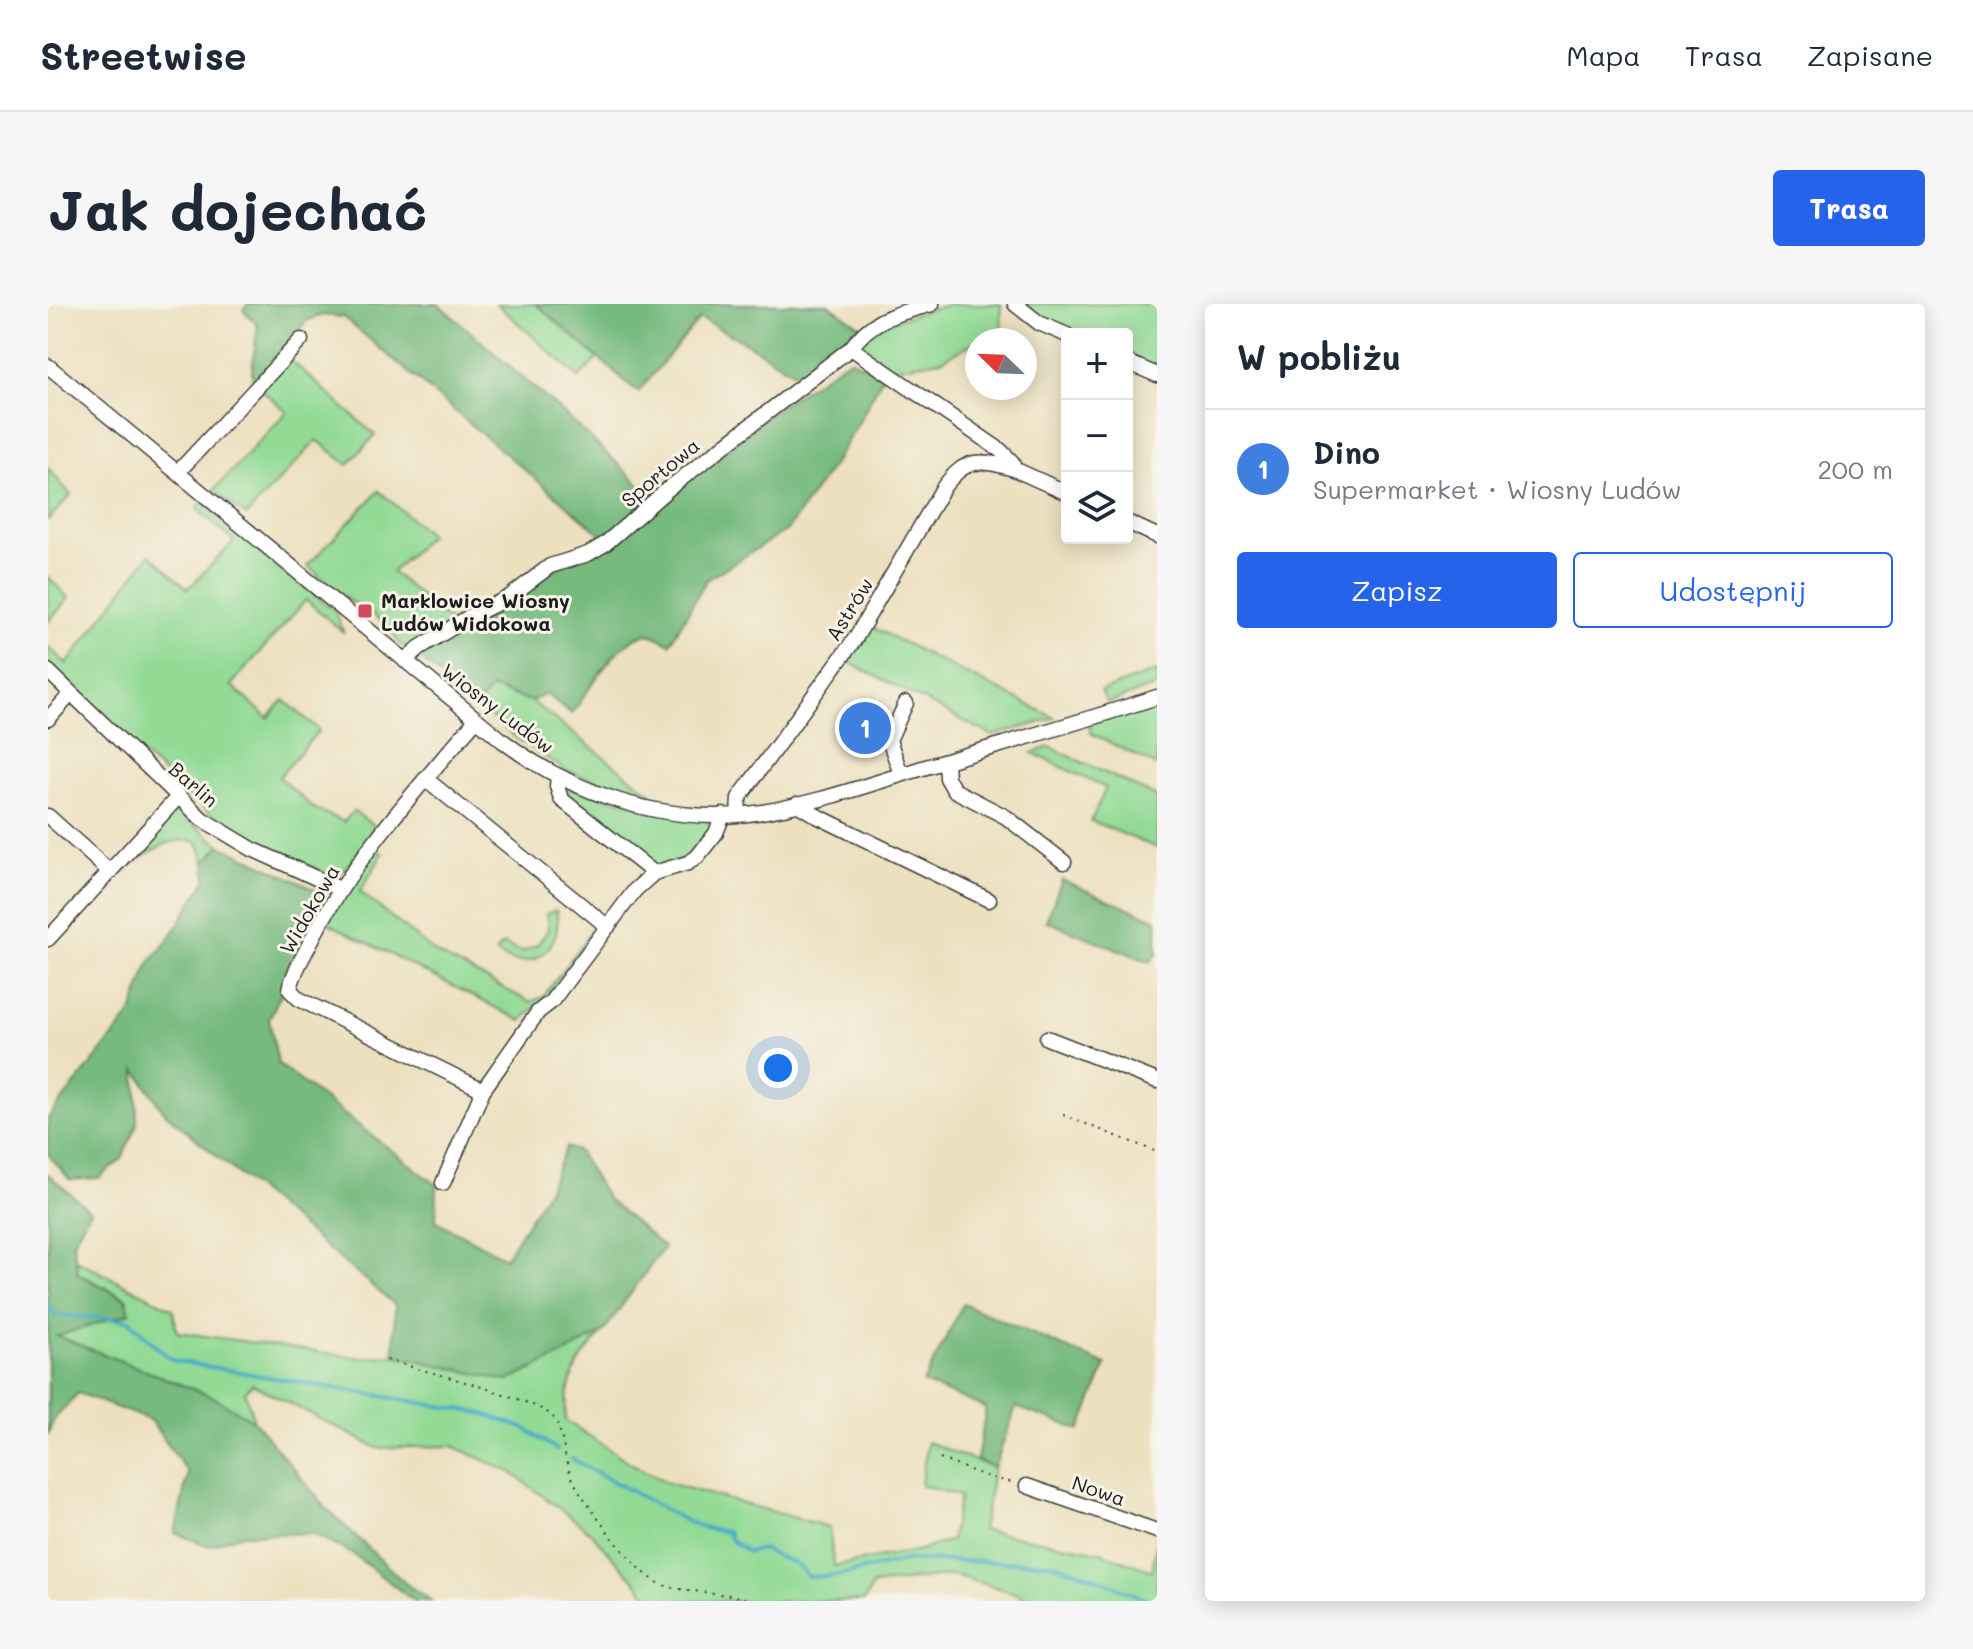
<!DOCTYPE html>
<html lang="pl">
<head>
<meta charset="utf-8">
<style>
	:root { --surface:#fff; --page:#f6f6f7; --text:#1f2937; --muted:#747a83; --line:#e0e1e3; --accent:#2563eb }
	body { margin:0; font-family:Mali,sans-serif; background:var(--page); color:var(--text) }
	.controls { position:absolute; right:24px; top:24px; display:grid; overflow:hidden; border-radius:8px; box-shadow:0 4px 20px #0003 }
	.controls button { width:72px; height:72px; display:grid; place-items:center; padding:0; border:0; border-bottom:2px solid var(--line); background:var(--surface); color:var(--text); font:40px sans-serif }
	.compass { position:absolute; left:917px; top:24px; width:72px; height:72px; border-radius:50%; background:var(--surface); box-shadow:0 4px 20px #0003; rotate:293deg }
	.you { position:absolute; left:730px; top:764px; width:28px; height:28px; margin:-20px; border:6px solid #fff; border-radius:50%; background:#1a73e8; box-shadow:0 0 0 12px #1a73e833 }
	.badge { display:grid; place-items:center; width:52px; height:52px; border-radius:50%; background:var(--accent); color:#fff; font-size:26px; font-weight:700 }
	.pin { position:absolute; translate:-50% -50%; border:4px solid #fff; box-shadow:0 2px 8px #0006 }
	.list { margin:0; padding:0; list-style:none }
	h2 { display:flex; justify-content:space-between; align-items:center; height:104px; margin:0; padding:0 32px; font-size:34px }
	h2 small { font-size:26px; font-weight:400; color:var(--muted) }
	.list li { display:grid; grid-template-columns:52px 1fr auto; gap:24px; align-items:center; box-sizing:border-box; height:120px; padding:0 32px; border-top:2px solid var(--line) }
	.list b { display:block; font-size:30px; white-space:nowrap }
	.list p { margin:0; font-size:26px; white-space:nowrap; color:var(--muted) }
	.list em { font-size:26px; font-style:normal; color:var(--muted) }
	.actions { display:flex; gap:16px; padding:24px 32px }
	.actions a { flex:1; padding:18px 0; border:2px solid var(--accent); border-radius:8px; text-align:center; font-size:28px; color:var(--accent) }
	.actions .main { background:var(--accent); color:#fff }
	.icon { flex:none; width:44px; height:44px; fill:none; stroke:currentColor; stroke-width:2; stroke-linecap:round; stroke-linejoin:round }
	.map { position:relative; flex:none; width:1109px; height:1297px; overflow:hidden; border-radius:8px }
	header { display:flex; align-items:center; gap:48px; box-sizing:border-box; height:112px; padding:0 40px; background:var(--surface); border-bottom:2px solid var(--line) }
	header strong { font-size:38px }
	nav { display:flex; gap:44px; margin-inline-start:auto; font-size:28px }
	.intro { display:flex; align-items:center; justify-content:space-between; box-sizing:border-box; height:192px; padding:0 48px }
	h1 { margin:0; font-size:56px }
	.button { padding:20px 36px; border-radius:8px; background:var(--accent); color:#fff; font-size:28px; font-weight:700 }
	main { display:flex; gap:48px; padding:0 48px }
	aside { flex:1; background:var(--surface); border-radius:8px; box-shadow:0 4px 20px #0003 }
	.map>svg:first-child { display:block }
	.green { fill:#93da95; stroke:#587b58; stroke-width:2 }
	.forest { fill:#76ba7e; stroke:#496b4d; stroke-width:2 }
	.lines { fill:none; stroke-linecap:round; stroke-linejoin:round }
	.stream { stroke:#46abc5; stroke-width:4 }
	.minor-casing { stroke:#3b3934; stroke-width:17 }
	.path { stroke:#3b3934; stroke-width:2; stroke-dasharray:2 6; stroke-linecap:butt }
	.minor { stroke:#fff; stroke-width:14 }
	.poi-dot { fill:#d1495b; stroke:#f7f3e8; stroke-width:3 }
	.labels { text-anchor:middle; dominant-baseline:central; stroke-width:6; stroke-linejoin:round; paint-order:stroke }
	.street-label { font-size:20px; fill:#1c1c1c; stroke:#f7f3e8 }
	.poi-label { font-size:20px; font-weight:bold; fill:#1c1c1c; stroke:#f7f3e8; text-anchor:start }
</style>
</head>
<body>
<header>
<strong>Streetwise</strong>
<nav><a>Mapa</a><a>Trasa</a><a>Zapisane</a></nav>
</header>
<div class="intro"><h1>Jak dojechać</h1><a class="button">Trasa</a></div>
<main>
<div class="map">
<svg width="1109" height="1297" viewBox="0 0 1109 1297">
	<rect width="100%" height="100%" fill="#f7f3e8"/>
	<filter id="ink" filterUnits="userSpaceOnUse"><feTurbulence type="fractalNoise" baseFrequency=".0125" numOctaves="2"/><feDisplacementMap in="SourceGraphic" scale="16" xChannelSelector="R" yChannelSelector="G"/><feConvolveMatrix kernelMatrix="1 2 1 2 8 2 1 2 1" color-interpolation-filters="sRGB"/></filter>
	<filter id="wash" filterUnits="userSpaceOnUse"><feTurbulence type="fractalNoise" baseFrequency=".006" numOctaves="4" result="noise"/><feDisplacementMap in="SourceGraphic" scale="32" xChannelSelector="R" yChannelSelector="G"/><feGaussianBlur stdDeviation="1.8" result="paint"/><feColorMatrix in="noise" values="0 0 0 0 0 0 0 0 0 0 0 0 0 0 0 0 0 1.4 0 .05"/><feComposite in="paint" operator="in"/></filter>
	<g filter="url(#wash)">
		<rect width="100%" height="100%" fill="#ece0bf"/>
		<path class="green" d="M449 0H488L550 54 531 74Z
			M902 0H953L954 24 893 56 838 65 812 44 813 37 837 19Z
			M973 0H1109V66L1079 52V30C1035 30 1009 30 973 0Z
			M240 54 327 131 300 161 269 136 198 212 166 186 239 108 212 84Z
			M0 164 23 191 0 216Z
			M331 187 382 231 344 268 404 319 361 347 351 339 343 326 313 301 303 298 259 262Z
			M154 198 287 307 296 329 258 296 183 381 220 414 236 396 271 426 231 473 265 504 296 518 305 507 330 524 293 570 277 569 187 526 160 508 0 368V343L19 360 102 250 140 285 186 237 149 205Z
			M0 273 21 294 0 318Z
			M822 322 1007 414 945 432 798 357Z
			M1109 367V382L1059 399 1053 387Z
			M443 384 483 397 603 489 602 493 519 467 471 436 429 402Z
			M1109 401V462L1044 430 1041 423 1050 416Z
			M1002 443 1109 493V544L1043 517 1058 484 984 449Z
			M523 485 664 518 666 522 638 556 607 564 518 493V488Z
			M126 505 172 541 157 558 151 540C119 521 67 576 43 596Z
			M328 547 335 549 312 588 389 650 482 698 495 693 548 621 554 625 502 693 483 707 474 717 280 619 286 606Z
			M508 606C517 644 480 674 448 648L455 640 474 648 489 641 500 626 498 610Z
			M28 956 125 1005 129 1028 314 1054 346 1051 460 1077 516 1050 555 1028C528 1057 519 1074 517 1116L584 1160 620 1179 781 1223 786 1262 872 1246 903 1236 912 1192 873 1181 879 1138 946 1164 934 1226 1052 1248 1104 1267 1109 1231V1297H983L967 1289 906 1271 825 1281 816 1297H609L596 1287 540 1226 463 1168 405 1142 329 1144 204 1080 197 1088 206 1117 165 1093 7 1032 81 1009 78 994 30 970Z"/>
		<path class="forest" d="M200 0H390L522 115 606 194 559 235 295 13 274 11 258 17 232 54 205 81 204 66 210 22 195 6Z
			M488 0H780L812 22 797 42 757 76 698 39 652 14 590 88Z
			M802 55 835 72 812 116 785 161 739 226 658 276 622 340C617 337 610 333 604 331 575 325 539 389 524 410L498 390 483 397 443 384 429 402 370 353 505 266 584 222 721 109Z
			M172 541 277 590 269 613 221 715 230 760 389 881 388 917 457 954 501 884 518 843 530 847 560 896 616 943 555 1028 516 1050 460 1077 346 1051 347 1001 116 808 88 766 89 820 74 855 51 874 22 876 0 850V814L84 709 100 661 121 635 158 576 157 558Z
			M1014 576 1109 616V650L1102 658 998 617Z
			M0 870 42 907 25 938 30 970 78 995 82 1009 9 1032 165 1093 206 1117 278 1204 358 1280 384 1297H366L306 1251 266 1230H194L161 1242 127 1229 140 1169 102 1116 30 1089 6 1115 0 1131Z
			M915 1000 1058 1061 1032 1126 968 1103 946 1164 929 1156 938 1104 875 1079Z"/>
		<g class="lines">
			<path class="stream" d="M0 1002 7 1011 81 1016 115 1049 127 1057 433 1109 478 1125 509 1146
				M524 1155 636 1216 655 1224 679 1228 683 1236 700 1248 715 1245C733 1258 746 1252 760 1273L791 1271 861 1256 1004 1259 1048 1274 1102 1297"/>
		</g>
	</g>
	<g filter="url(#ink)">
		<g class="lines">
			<g class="minor-casing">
				<path id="minor" d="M967 0 991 19 1019 31
					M803 44 952 146 964 158 966 165 1019 189
					M1079 58 1109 71
					M0 62 455 437C523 489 615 520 700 510 764 502 827 478 888 460 962 438 1036 417 1109 393
					M130 168 253 36
					M1079 218 1109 232
					M357 357 371 344 421 313 460 294 502 262 540 250 557 240 620 185 803 44C825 13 849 10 884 0
					M0 367 154 515 204 545 292 585
					M0 415 23 390
					M428 416C367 487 303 557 261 641 254 655 244 671 242 686L251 695 435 786
					M898 457 899 474 906 486 958 513 1016 558
					M853 470 841 436 858 399
					M510 472 509 482 513 495 606 569
					M378 475 560 623
					M749 500 769 512 941 596
					M690 511 691 494 807 335 895 184C918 153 931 155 966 165
					M0 512 62 568
					M0 635 129 494
					M999 734 1109 777
					M395 879 435 786 490 708 503 698 587 586 606 569 640 559 649 553 668 529 675 511
					M979 1182 1109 1227"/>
			</g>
			<path class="path" d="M1015 811 1109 848
				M339 1056C369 1065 490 1095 505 1113 516 1126 515 1158 525 1176 538 1201 590 1273 615 1281 644 1290 676 1287 705 1297
				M892 1155 940 1173 967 1179"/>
			<use href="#minor" class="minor"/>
		</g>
	</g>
	<rect class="poi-dot" x="309" y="299" width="16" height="16" rx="4"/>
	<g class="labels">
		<g class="street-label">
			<text transform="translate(612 168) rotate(-40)">Sportowa</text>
			<text transform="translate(801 305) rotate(-58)">Astrów</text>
			<text transform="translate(450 404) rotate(37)">Wiosny Ludów</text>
			<text transform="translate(146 480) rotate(41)">Barlin</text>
			<text transform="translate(261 605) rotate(-60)">Widokowa</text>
			<text transform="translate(1051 1186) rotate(19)">Nowa</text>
		</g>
		<g class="poi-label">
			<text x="333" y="296">Marklowice Wiosny<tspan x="333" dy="23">Ludów Widokowa</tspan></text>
		</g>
	</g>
</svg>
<div class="controls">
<button>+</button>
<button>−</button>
<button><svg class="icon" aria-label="layers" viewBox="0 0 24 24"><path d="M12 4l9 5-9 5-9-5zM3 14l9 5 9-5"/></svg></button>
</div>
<svg class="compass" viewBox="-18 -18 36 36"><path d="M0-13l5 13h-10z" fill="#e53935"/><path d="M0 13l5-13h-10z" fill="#747a83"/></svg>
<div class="you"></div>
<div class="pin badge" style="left:817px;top:424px;background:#3f7fe0">1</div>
</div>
<aside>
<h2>W pobliżu<small></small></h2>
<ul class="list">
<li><span class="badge" style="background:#3f7fe0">1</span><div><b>Dino</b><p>Supermarket · Wiosny Ludów</p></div><em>200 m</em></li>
</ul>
<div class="actions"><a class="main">Zapisz</a><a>Udostępnij</a></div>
</aside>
</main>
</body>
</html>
